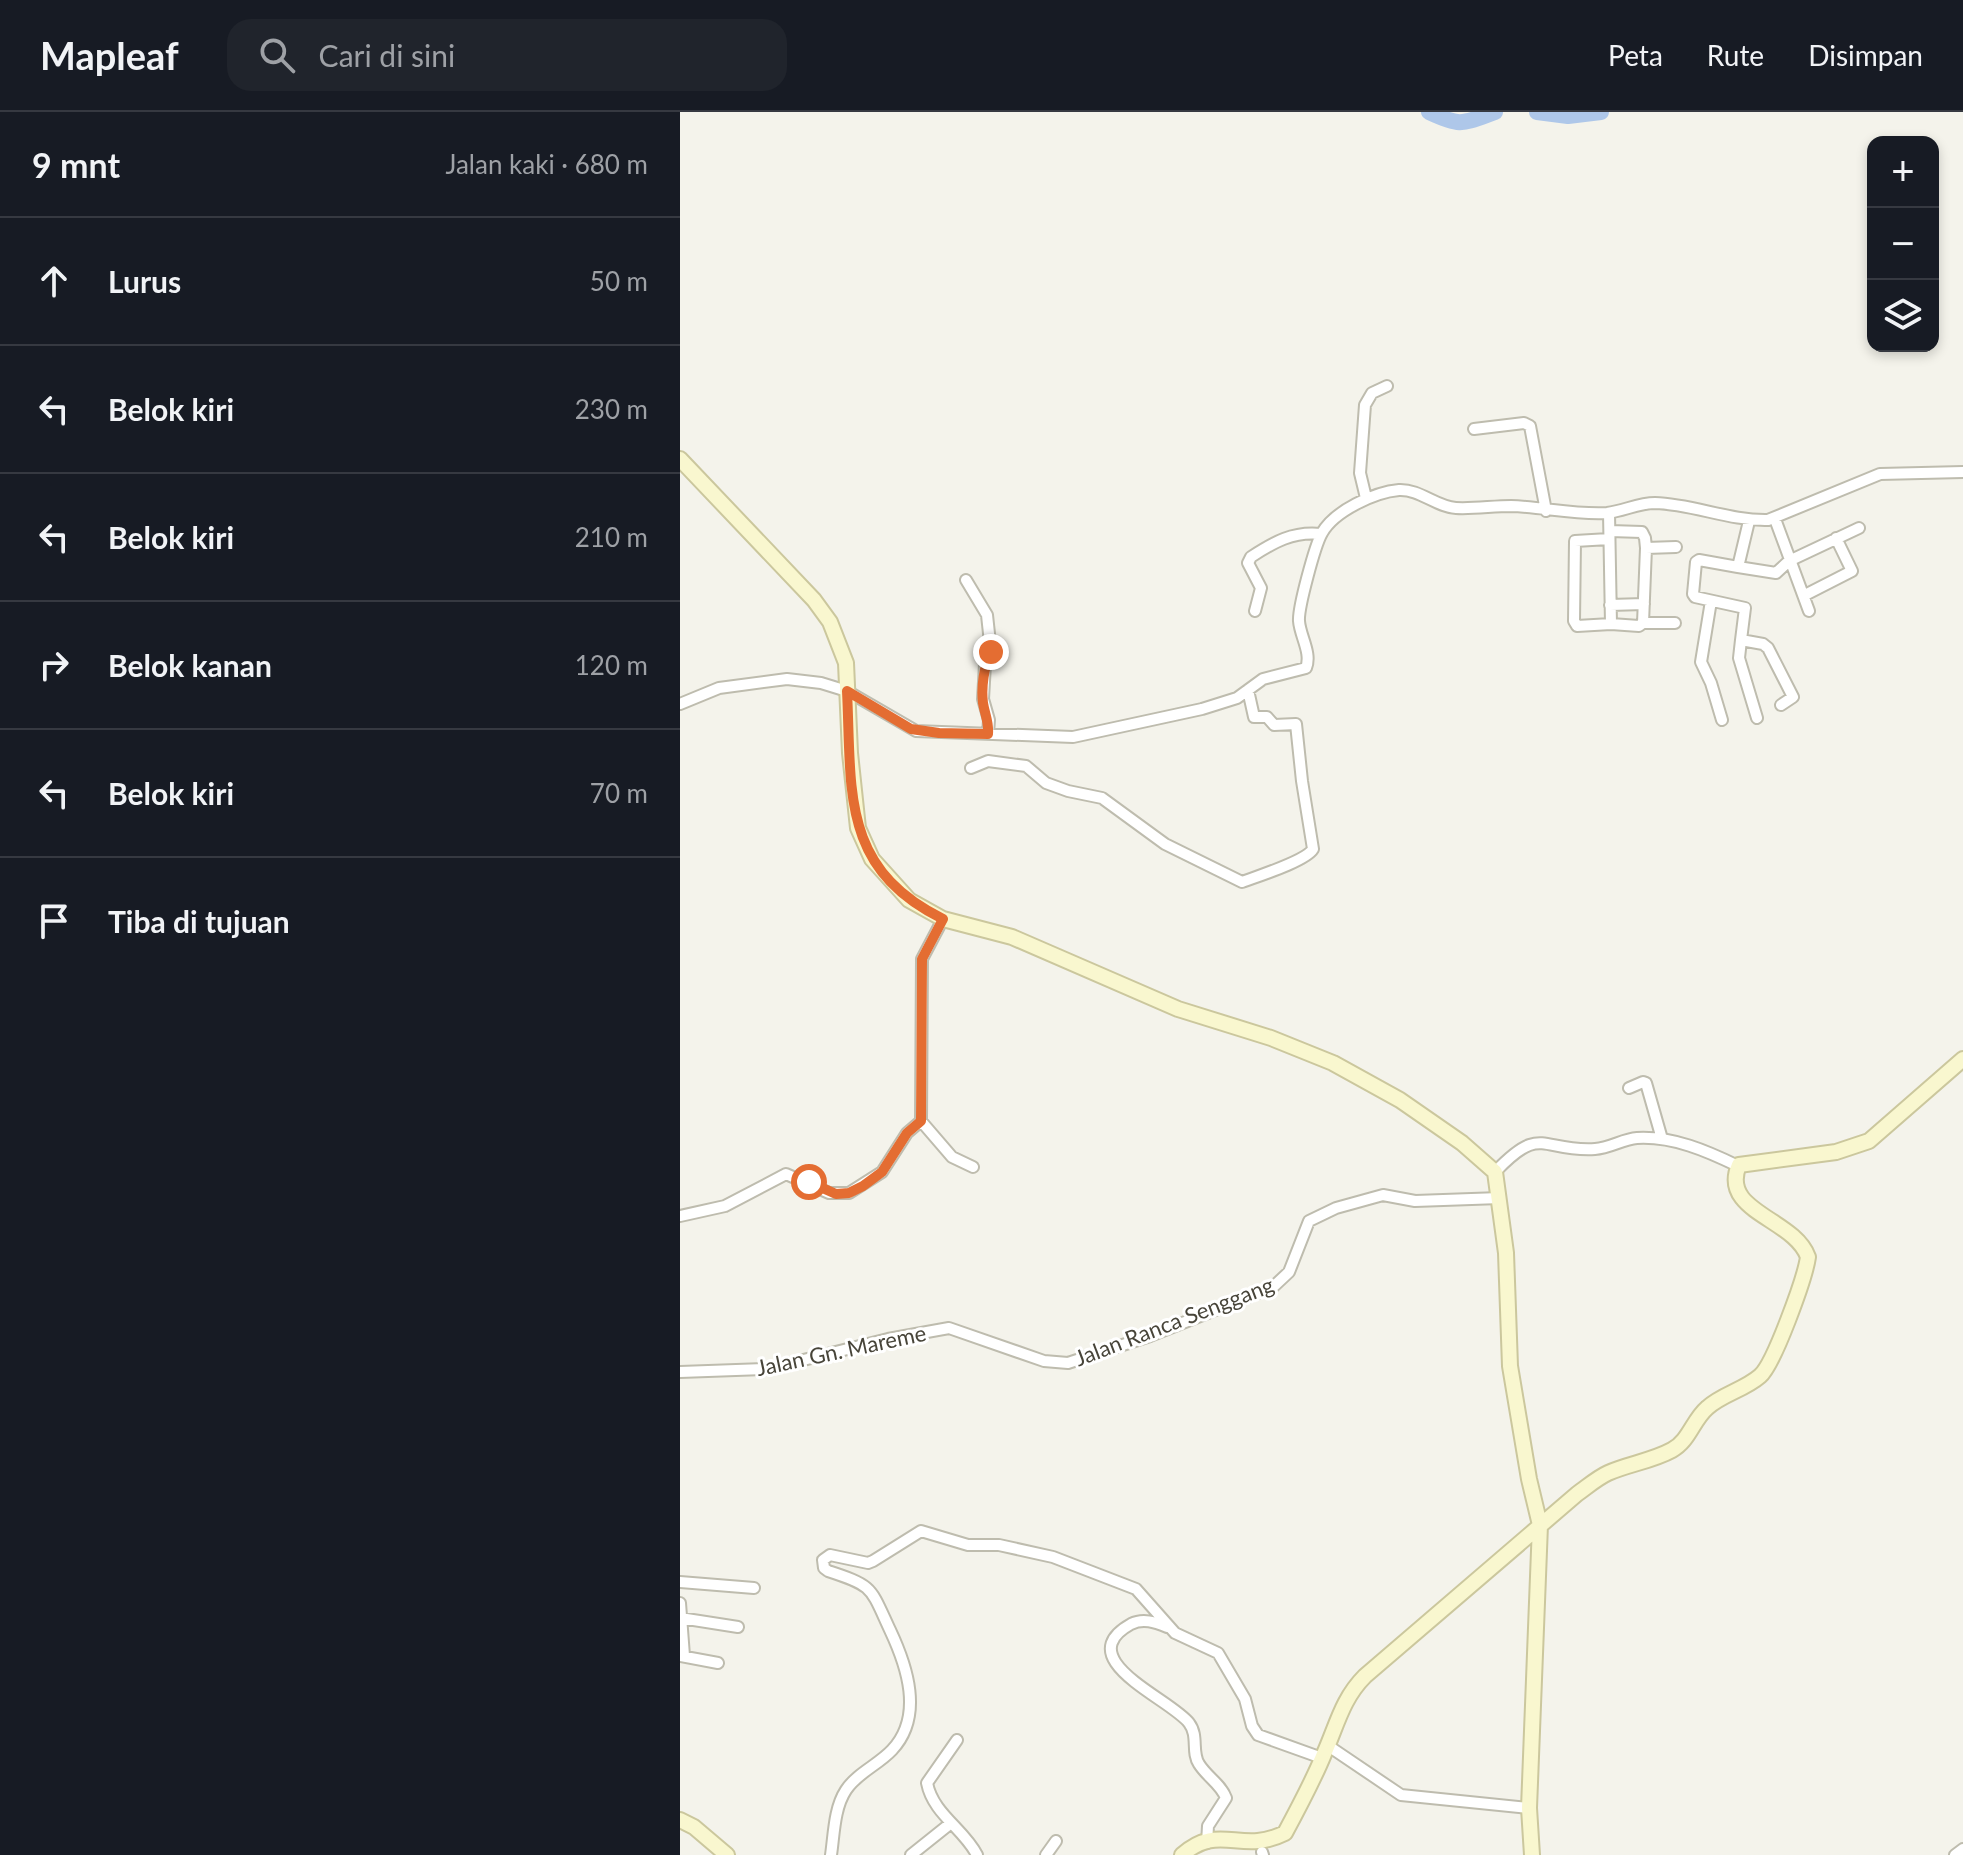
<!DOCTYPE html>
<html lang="id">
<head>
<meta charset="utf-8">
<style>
	:root { --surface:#171b24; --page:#20242c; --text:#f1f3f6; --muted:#9ea1a6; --line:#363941 }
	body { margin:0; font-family:Lato,sans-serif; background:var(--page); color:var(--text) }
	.controls { position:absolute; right:24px; top:24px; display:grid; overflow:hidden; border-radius:16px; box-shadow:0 4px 12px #0003 }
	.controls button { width:72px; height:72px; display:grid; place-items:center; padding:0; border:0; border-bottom:2px solid var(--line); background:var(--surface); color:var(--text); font:40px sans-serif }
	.stop { position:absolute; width:24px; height:24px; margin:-18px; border:6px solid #e46d32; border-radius:50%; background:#fff }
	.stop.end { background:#e46d32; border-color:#fff; box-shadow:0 2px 8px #0008 }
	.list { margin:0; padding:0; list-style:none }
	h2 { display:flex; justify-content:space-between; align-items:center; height:104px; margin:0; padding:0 32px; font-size:34px }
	h2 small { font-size:26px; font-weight:400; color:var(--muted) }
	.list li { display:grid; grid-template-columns:52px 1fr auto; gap:24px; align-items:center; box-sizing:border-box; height:128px; padding:0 32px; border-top:2px solid var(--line) }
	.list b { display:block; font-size:30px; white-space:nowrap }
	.list em { font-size:26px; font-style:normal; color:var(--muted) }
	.icon { flex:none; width:44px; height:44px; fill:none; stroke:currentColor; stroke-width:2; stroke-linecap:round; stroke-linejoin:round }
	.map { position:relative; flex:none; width:1283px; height:1743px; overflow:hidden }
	header { display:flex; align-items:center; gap:48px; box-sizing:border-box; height:112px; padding:0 40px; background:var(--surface); border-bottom:2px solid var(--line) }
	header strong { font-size:38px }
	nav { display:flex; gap:44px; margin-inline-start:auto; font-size:28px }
	.search { width:560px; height:72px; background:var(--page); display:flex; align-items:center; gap:20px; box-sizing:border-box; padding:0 28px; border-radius:24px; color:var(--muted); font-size:30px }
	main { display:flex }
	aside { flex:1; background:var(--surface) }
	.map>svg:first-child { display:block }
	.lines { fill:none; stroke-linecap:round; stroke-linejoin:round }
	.river { stroke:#aec7e9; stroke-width:16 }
	.street-casing { stroke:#bebcae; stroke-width:14 }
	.secondary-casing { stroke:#cbc79d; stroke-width:18 }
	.street { stroke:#fff; stroke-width:10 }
	.secondary { stroke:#f9f7cf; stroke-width:14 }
	.route { stroke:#e46d32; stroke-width:10 }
	.labels { text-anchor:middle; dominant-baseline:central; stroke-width:6; stroke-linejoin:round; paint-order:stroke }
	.street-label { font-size:22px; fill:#474439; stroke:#fff }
</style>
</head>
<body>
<header>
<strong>Mapleaf</strong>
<div class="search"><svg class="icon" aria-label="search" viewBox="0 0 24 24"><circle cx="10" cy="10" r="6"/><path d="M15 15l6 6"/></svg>Cari di sini</div>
<nav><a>Peta</a><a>Rute</a><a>Disimpan</a></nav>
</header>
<main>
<aside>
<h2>9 mnt<small>Jalan kaki · 680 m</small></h2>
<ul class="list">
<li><svg class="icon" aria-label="ahead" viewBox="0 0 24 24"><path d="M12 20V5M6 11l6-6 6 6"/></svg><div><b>Lurus</b></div><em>50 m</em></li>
<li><svg class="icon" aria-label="left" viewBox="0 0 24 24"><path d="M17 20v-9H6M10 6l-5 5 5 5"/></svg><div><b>Belok kiri</b></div><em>230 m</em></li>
<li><svg class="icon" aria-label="left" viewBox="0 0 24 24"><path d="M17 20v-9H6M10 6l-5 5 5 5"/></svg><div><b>Belok kiri</b></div><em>210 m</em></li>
<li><svg class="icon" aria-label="right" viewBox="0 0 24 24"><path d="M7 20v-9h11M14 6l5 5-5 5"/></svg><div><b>Belok kanan</b></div><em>120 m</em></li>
<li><svg class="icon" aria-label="left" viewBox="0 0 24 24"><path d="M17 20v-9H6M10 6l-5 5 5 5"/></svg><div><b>Belok kiri</b></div><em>70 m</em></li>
<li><svg class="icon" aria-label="arrive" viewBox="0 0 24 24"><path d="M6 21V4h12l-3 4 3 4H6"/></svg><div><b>Tiba di tujuan</b></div></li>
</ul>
</aside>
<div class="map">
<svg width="1283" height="1743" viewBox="0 0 1283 1743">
	<rect width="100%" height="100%" fill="#f4f3eb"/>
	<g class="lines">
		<path class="river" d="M749 0C781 15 782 12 815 0
			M857 0 888 4 921 0"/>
		<g class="street-casing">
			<path id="street" d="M794 317 844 311 850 314 866 399
				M686 386 680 361 685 293 692 281 707 274
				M929 401 931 512 897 514 894 509 895 429 929 427
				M1095 407 1129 499
				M1069 409 1058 455 1019 448 1016 450 1013 482 1015 485 1065 496 1061 528 1083 532 1088 536 1113 585 1101 593
				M930 419 962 420 965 426 966 436 963 511 959 514 931 512
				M966 436 996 435
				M1058 455 1096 461 1109 449 1179 416
				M286 468 307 503 311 540 305 552 303 587 309 608 308 622
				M1125 483 1172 459 1156 426
				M1031 489 1021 550 1031 571 1042 608
				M930 493 964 492
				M575 499 581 476 568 451 571 445C594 430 613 419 641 422
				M963 511H995
				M1061 528 1059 546 1077 606
				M0 592 39 576 107 567 141 571 167 579 236 619 393 625 522 597 557 586 583 567 626 556C632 541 620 524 619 509 618 496 635 433 642 421 654 399 695 380 719 378 740 377 756 395 776 396 794 397 813 394 831 394 863 395 895 403 927 401 944 399 958 391 975 391 1013 392 1050 409 1088 408L1200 362 1283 360
				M291 656 308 649 346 654 366 671 388 679 422 686 485 732 562 770C578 764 626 749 633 737L622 669 616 612 594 613 587 605H574L568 578
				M949 976 963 970 966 971 982 1027
				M241 1009 272 1045 293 1055
				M815 1060C862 1011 860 1040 915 1037 930 1036 943 1027 957 1026 993 1024 1027 1039 1058 1054
				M0 1104 45 1094 106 1062 149 1081H169L202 1060 227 1021 241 1009 242 847 263 807
				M0 1260 87 1257 208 1227 269 1216 364 1249 388 1251 470 1224 593 1175 609 1160 629 1109 656 1096 703 1083 735 1089 820 1086
				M0 1470 74 1476
				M0 1491 4 1544
				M0 1506 58 1515
				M487 1515C475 1510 463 1506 451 1512 388 1547 491 1587 509 1611 519 1624 511 1640 519 1652 527 1665 541 1672 546 1686L528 1714 527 1731
				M0 1544 38 1551
				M277 1628 247 1671C253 1702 284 1717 297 1743
				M647 1633 721 1683 849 1696
				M582 1740 583 1743
				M151 1743C154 1723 154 1696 166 1678 177 1661 198 1653 212 1638 244 1604 227 1554 210 1518 190 1475 194 1474 148 1459L144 1456 143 1448 150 1443 188 1451 193 1449 241 1419 288 1433H319L373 1445 456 1477 495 1521 538 1541 565 1587 572 1614 578 1623 642 1646
				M231 1743 271 1711
				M366 1743 376 1729
				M1275 1743 1283 1737"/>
		</g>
		<g class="secondary-casing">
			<path id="secondary" d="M0 347 134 488 150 510 166 551 170 641 178 716 192 747 229 788 263 807 332 825 498 897 591 926 653 951 720 988 782 1031 815 1060 826 1141 830 1254 849 1367 860 1413 849 1696 852 1743
				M0 1708 14 1715 47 1743
				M502 1743C539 1710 561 1743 605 1721 619 1695 633 1669 644 1642 657 1613 662 1587 685 1564L897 1382C907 1375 917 1366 928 1361 948 1352 972 1349 992 1338 1009 1329 1013 1308 1027 1296 1042 1282 1064 1278 1080 1264 1094 1252 1125 1166 1128 1145 1114 1106 1039 1100 1059 1053L1156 1040 1189 1029 1283 947"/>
		</g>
		<use href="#street" class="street"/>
		<use href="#secondary" class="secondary"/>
	</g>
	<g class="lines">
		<path class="route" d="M129 1070 156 1082 169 1081 183 1074 202 1060 227 1021 241 1009 242 847 263 807C160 756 172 679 167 579L231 617 259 621 308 622C309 610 305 603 303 591 301 575 304 554 311 540"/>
	</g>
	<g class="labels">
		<g class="street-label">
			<text transform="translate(494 1209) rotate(-21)">Jalan Ranca Senggang</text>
			<text transform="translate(161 1238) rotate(-12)">Jalan Gn. Mareme</text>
		</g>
	</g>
</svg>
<div class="controls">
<button>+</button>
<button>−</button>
<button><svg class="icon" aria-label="layers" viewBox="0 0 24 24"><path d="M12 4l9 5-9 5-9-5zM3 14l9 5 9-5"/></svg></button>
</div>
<div class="stop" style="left:129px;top:1070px"></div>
<div class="stop end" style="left:311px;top:540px"></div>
</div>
</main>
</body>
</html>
